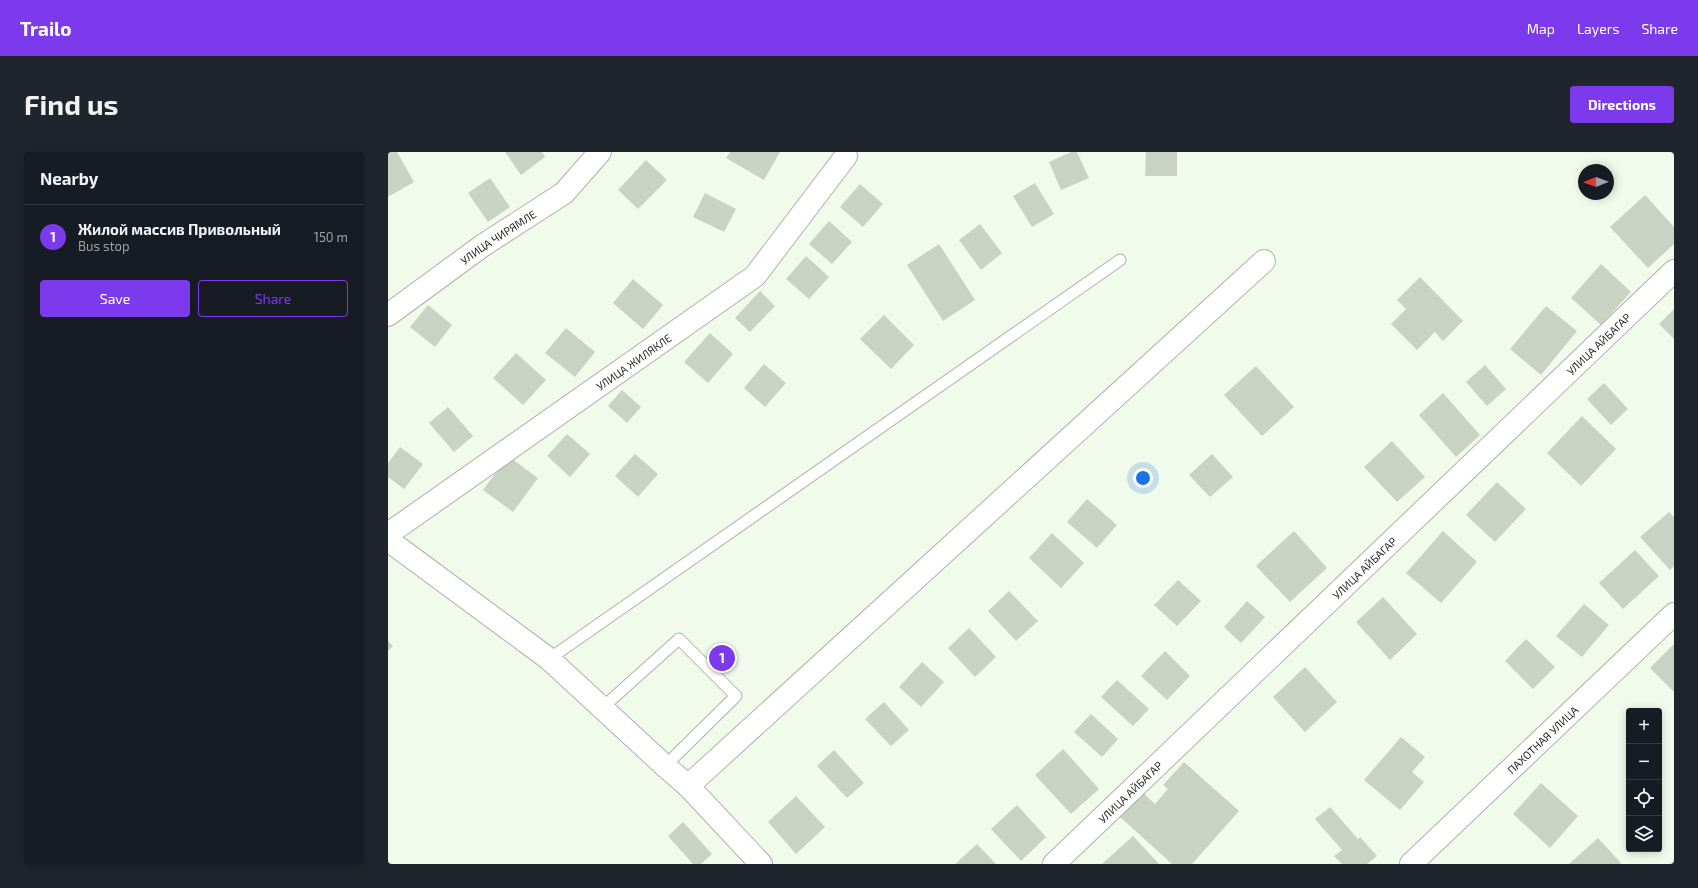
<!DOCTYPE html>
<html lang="en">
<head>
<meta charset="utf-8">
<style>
	:root { --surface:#171b24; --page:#20242c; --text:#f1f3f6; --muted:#9ea1a6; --line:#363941; --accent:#7c3aed }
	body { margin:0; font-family:"Exo 2",sans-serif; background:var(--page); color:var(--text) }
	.controls { position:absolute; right:12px; bottom:12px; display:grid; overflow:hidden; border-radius:4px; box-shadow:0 2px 10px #0003 }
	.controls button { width:36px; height:36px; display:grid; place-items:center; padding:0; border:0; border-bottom:1px solid var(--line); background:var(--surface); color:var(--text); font:20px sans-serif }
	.compass { position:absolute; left:1190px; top:12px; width:36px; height:36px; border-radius:50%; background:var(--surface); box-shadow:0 2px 10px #0003; rotate:269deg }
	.you { position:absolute; left:755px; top:326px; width:14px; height:14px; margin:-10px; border:3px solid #fff; border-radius:50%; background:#1a73e8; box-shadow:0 0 0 6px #1a73e833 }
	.badge { display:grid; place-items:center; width:26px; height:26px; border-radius:50%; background:var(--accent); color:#fff; font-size:13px; font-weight:700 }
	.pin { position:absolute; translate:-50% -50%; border:2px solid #fff; box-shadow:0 1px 4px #0006 }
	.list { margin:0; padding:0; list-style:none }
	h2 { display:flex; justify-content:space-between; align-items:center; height:52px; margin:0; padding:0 16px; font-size:17px }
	h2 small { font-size:13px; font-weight:400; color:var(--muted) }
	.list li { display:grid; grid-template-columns:26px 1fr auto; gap:12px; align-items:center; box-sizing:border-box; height:64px; padding:0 16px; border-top:1px solid var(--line) }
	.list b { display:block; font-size:15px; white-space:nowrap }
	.list p { margin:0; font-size:13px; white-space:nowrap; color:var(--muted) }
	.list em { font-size:13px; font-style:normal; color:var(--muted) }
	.actions { display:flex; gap:8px; padding:12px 16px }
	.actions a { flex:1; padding:9px 0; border:1px solid var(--accent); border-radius:4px; text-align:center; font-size:14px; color:var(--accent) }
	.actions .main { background:var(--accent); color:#fff }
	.icon { flex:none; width:22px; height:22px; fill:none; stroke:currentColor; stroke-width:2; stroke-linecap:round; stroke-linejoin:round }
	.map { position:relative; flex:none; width:1286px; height:712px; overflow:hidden; border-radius:4px }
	header { display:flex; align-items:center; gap:24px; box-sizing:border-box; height:56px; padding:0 20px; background:var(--accent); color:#fff }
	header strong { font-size:19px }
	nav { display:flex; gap:22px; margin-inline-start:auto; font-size:14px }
	.intro { display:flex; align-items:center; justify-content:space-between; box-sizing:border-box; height:96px; padding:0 24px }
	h1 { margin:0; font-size:28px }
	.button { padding:10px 18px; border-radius:4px; background:var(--accent); color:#fff; font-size:14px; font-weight:700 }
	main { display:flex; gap:24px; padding:0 24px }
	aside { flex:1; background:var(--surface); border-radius:4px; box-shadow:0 2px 10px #0003 }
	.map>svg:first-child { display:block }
	.building { fill:#c9d3c3 }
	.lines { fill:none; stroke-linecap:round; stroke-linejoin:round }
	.lane-casing { stroke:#abb4a5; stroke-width:13 }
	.street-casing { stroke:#abb4a5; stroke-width:24 }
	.secondary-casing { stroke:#abb4a5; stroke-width:24 }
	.lane { stroke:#fff; stroke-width:11 }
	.street { stroke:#fff; stroke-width:22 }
	.secondary { stroke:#fff; stroke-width:22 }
	.labels { text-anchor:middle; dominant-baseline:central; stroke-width:3; stroke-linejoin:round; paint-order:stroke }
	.street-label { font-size:11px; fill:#252822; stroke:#fff }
</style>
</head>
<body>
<header>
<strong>Trailo</strong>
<nav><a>Map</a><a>Layers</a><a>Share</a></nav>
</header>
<div class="intro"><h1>Find us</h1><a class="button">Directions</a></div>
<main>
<aside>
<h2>Nearby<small></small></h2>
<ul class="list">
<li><span class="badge">1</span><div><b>Жилой массив Привольный</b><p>Bus stop</p></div><em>150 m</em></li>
</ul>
<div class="actions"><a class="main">Save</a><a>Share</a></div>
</aside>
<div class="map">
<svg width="1286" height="712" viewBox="0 0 1286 712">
	<rect width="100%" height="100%" fill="#f1fbeb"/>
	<path class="building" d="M0 0H9L26 30 0 45Z
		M117 0H154L157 5 133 23Z
		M342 0H392L376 28 338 6Z
		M683 0H689L701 26 673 38 661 10Z
		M758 0H789V24H757Z
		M258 8 279 28 250 57 230 38Z
		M102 26 122 55 100 70 80 41Z
		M647 31 666 62 644 75 625 44Z
		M472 32 495 52 475 75 452 55Z
		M317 41 348 57 336 80 305 65Z
		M1257 43 1286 75V92L1260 116 1222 75Z
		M441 69 464 90 444 112 421 92Z
		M592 72 614 101 593 118 571 88Z
		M551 92 587 148 555 169 519 113Z
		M418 104 441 125 421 147 398 127Z
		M1213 112 1243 140 1213 173 1183 146Z
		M1032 125 1075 169 1055 189 1047 180 1029 198 1003 172 1018 157 1009 148Z
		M245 127 275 153 255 177 225 151Z
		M372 139 387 154 362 180 347 166Z
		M40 153 64 173 47 195 22 175Z
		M1158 154 1189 179 1153 223 1122 197Z
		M1286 157V187L1271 172Z
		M496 163 526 193 503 217 472 187Z
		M178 176 207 200 187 225 157 201Z
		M322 181 345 202 320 231 296 210Z
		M128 201 158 228 135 253 105 226Z
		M376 212 398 231 377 255 356 236Z
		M1097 213 1118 237 1099 254 1078 230Z
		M868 214 906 255 874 284 836 243Z
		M1216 231 1240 257 1223 273 1199 247Z
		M234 238 253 255 239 271 220 254Z
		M1055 241 1092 283 1068 305 1031 263Z
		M60 255 85 284 66 300 41 271Z
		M1194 264 1228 297 1193 334 1159 301Z
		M179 282 202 302 182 325 159 304Z
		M1004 289 1037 325 1009 350 976 315Z
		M12 295 35 312 16 337 0 325V311Z
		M247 302 270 322 250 345 227 324Z
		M824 302 845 325 822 345 801 323Z
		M120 304 150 326 125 360 95 338Z
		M1109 330 1138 357 1107 390 1078 363Z
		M699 347 729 373 709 396 679 370Z
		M1281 360 1286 365V414L1282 418 1252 385Z
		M906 379 939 416 902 450 868 414Z
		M1055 379 1089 410 1053 451 1018 421Z
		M664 381 696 411 673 436 641 406Z
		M1247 398 1271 424 1235 457 1211 431Z
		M790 428 813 449 789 474 766 453Z
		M621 439 650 469 628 489 600 459Z
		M995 445 1029 482 1002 508 968 470Z
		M859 449 877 465 853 491 836 475Z
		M1196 452 1221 473 1194 505 1168 484Z
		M581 476 608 505 587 525 560 496Z
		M1138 487 1167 515 1145 537 1117 509Z
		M0 489 5 494 0 499Z
		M1286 492V540L1262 516Z
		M777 499 802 524 779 548 753 524Z
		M534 510 556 530 533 555 511 535Z
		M917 515 949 550 917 580 885 545Z
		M729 528 761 557 745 574 713 545Z
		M496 550 521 578 503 594 477 567Z
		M703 562 730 587 714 605 686 580Z
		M1013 585 1037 605 1024 620 1036 630 1012 658 976 628Z
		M675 597 711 637 683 662 647 623Z
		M446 598 476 631 459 646 429 614Z
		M796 610 851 659 804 712H784L731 664 753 639 767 652 780 637 775 633Z
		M1153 631 1190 664 1162 696 1125 662Z
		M408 644 437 675 408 702 380 670Z
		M629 653 658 685 633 709 603 677Z
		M942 655 970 687 972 685 989 704 979 712H954L946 704 954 698 927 667Z
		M295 670 324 702 313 712H305L280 684Z
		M745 684 771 712H714Z
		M1210 686 1233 711 1232 712H1181Z
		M589 692 608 712H567Z"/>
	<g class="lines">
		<g class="lane-casing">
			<path id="lane" d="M161 507 732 108
				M214 556 291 487 348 544 277 614"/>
		</g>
		<g class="street-casing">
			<g id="street">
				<path id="s1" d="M0 163 94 94 176 41 212 0"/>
				<path id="s2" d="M0 382 367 124 458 4"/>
				<path d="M0 388 161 507 277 614"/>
				<path d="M300 634 876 109"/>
				<path id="s3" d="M666 712 1286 119"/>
				<path id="s4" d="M1023 712 1286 462"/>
			</g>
		</g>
		<g class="secondary-casing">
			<path id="secondary" d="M277 614 300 634 373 712"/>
		</g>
		<use href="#lane" class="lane"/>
		<use href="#street" class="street"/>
		<use href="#secondary" class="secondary"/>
	</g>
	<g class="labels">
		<g class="street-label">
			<text stroke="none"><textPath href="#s1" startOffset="135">УЛИЦА ЧИРЯМЛЕ</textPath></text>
			<text stroke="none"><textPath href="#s3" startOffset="753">УЛИЦА АЙБАГАР</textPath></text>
			<text stroke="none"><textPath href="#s2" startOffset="300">УЛИЦА ЖИЛЯКЛЕ</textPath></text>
			<text stroke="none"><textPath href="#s3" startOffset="429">УЛИЦА АЙБАГАР</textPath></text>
			<text stroke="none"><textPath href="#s4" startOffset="181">ПАХОТНАЯ УЛИЦА</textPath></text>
			<text stroke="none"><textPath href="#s3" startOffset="105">УЛИЦА АЙБАГАР</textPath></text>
		</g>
	</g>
</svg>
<div class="controls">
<button>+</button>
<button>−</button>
<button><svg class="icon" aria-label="locate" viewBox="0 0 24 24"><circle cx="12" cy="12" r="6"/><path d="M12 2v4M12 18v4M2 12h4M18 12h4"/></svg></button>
<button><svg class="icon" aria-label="layers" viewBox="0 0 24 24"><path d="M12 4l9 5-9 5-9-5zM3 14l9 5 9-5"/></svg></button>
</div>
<svg class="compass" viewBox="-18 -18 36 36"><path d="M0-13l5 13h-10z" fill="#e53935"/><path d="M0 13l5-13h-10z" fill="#9ea1a6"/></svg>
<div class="you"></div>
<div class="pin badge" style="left:334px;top:506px">1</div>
</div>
</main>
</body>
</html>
